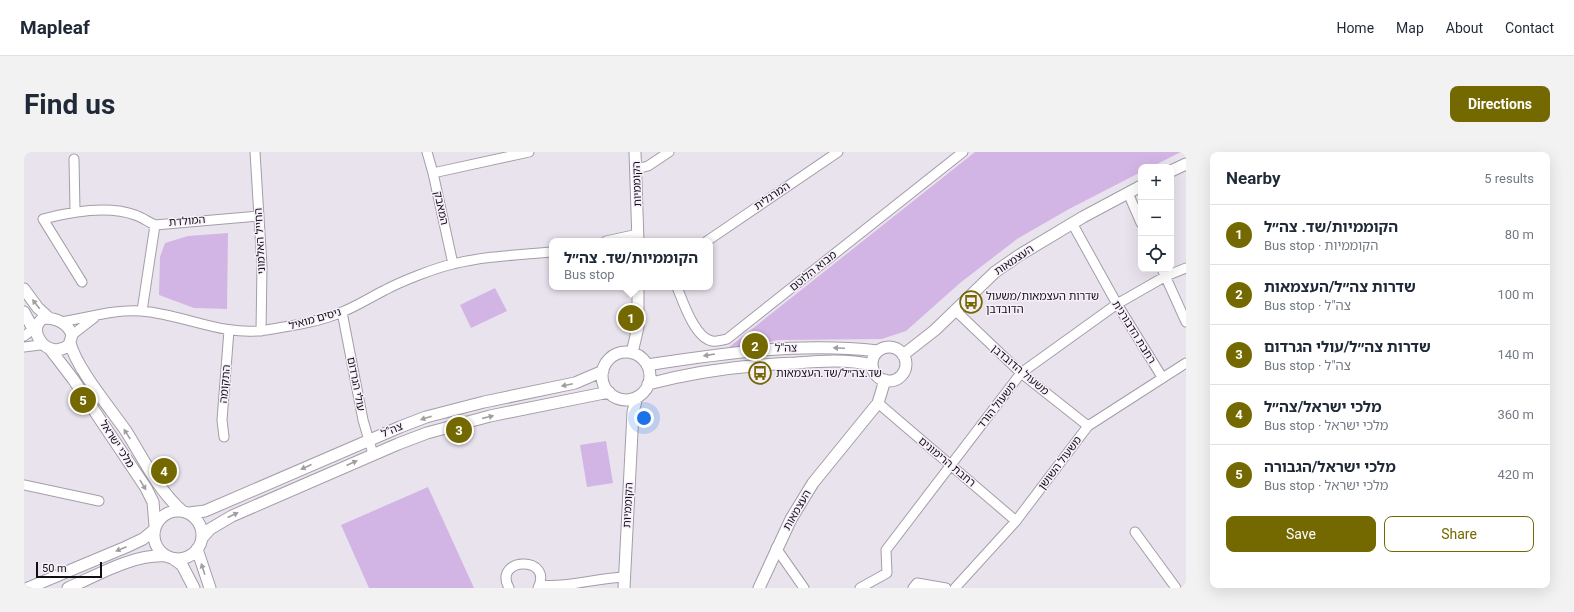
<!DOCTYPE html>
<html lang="en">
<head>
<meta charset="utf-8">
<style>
	:root { --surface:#fff; --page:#f2f2f3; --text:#1f2937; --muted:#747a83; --line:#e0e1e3; --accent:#746900 }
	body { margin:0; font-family:Roboto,"Noto Sans Hebrew",sans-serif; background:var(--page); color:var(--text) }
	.controls { position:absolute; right:12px; top:12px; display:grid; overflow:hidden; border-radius:8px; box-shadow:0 4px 16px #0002 }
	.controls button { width:36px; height:36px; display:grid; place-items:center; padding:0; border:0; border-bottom:1px solid var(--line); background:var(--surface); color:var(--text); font:20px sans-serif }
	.scale { position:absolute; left:12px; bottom:10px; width:66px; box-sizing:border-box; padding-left:4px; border:2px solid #110f12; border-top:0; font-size:11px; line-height:14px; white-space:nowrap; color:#110f12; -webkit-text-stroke:3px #f7f0fb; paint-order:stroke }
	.you { position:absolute; left:620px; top:266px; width:14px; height:14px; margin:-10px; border:3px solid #fff; border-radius:50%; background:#1a73e8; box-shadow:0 0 0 6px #1a73e833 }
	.badge { display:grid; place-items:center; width:26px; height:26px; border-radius:50%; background:var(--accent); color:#fff; font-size:13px; font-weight:700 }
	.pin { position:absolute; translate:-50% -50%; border:2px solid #fff; box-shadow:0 1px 4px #0006 }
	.popup { position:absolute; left:525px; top:86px; width:164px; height:52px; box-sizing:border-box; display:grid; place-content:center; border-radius:8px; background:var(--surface); filter:drop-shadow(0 1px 3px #0005); font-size:13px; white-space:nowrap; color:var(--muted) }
	.popup b { font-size:15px; color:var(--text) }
	.popup::after { content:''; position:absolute; left:50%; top:100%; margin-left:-8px; border:8px solid transparent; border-top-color:var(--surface) }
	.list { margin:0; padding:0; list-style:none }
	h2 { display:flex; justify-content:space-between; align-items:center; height:52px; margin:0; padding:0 16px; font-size:17px }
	h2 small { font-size:13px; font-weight:400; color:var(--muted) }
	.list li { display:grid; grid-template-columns:26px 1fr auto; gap:12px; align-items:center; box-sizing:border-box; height:60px; padding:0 16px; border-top:1px solid var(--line) }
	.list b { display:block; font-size:15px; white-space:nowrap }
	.list p { margin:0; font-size:13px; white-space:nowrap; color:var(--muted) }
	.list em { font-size:13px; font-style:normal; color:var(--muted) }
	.actions { display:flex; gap:8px; padding:12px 16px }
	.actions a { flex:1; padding:9px 0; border:1px solid var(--accent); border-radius:8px; text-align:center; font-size:14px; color:var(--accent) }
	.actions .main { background:var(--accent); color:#fff }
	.icon { flex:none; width:22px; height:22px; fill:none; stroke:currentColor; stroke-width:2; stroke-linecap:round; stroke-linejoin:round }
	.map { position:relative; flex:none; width:1162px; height:436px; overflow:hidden; border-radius:8px }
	header { display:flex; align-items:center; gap:24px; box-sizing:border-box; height:56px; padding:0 20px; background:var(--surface); border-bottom:1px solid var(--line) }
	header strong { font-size:19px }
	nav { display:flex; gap:22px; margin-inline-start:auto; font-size:14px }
	.intro { display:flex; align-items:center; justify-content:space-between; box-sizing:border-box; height:96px; padding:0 24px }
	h1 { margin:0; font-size:28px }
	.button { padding:10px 18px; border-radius:8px; background:var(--accent); color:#fff; font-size:14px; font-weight:700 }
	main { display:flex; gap:24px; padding:0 24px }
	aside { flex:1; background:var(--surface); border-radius:8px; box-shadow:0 4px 16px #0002 }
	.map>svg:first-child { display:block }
	.green { fill:#d2b5e5 }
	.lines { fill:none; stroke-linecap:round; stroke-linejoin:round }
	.minor-casing { stroke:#a49da8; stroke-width:11 }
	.tertiary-casing { stroke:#a49da8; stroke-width:13 }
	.minor { stroke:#fff; stroke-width:9 }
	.tertiary { stroke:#fff; stroke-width:11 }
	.oneway { fill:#a09fa0 }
	.labels { text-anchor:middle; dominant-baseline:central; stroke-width:3; stroke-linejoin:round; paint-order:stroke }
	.street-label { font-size:11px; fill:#110f12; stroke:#f7f0fb }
	.poi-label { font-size:11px; fill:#110f12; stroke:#f7f0fb; text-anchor:start }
</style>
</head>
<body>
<header>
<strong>Mapleaf</strong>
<nav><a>Home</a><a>Map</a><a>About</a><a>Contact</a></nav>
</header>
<div class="intro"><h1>Find us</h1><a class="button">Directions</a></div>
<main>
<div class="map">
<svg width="1162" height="436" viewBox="0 0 1162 436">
	<rect width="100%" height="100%" fill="#e9e3ee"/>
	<path class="green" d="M951 0H1157L1127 15H1117V20L1045 57 993 87 936 131 882 179 858 187 754 188 699 200Z
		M204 81 203 157 170 156 135 143 136 105 141 91 164 84Z
		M471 136 483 159 447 176 436 153Z
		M582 289 589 331 563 335 556 293Z
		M404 335 450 436H345L317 373Z"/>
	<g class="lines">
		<g class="minor-casing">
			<path id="minor" d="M231 0 238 114 237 179
				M403 0 409 21 429 112
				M50 7 51 59
				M612 17 624 14 645 0
				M409 21 505 0
				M1104 41 1117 71
				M1048 71 1093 152 1138 225
				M582 89 614 82
				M683 89 814 0
				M1138 117 1162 170
				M58 130 19 67C46 60 84 53 111 63 118 65 124 70 131 73
				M653 135C659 150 671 186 688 189 694 190 698 188 703 187L939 0
				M118 159 131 73 234 64
				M932 159 997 221 1064 274
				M318 160 339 268 349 302
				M37 170C63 166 90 157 117 159 159 162 199 185 242 178 267 174 295 170 318 160 333 154 347 145 361 138 378 129 411 116 429 112 461 104 495 103 528 100
				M48 183 70 166
				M0 184 7 179
				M0 195 16 193
				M854 251 992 369
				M200 285 198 268 205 178
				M0 333 75 349
				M1111 380 1152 436
				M752 396 780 436
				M516 433C543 436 573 426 600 425
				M485 436C468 405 530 403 514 436
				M836 436 863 421 862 398 997 221 1093 152 1142 124 1162 116
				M889 436 893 431 922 436
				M931 436 992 369 1064 274 1162 211"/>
		</g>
		<g class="tertiary-casing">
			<path id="tertiary" d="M611 0 614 89
				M1147 19 1162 12
				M0 137 14 156 25 166
				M0 160 8 175
				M20 166C32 166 44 171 48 183L45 193C24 210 0 177 20 166Z
				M46 191C53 217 86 256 102 279 119 306 134 338 158 359
				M848 212a17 17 0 1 1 34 0a17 17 0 1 1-34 0Z
				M26 197 49 227 122 336 129 350 131 374
				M578 224a24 24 0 1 1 48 0a24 24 0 1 1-48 0Z
				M608 201 614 175V135
				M879 203 911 178 971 120 994 104 1059 65 1117 34
				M623 213C700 201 776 190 854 199
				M624 232C673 219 722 213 772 211 797 209 823 207 848 213
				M130 383a24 24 0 1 1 48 0a24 24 0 1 1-48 0Z
				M165 361 181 359 376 275 402 265 460 250 551 231 579 219
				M178 386 186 377 208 364 374 292 403 281 466 264 585 240
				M173 397 186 436
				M148 406 158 413 170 436
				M4 436 102 395 119 387 130 378
				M44 436C74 423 109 402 142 404
				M600 436 609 260 613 245
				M735 436 767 367 789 331 854 251 861 228"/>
		</g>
		<use href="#minor" class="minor"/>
		<use href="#tertiary" class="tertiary"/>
	</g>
	<defs><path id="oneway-solid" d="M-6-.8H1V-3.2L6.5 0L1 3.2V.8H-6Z"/></defs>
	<g class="oneway">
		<use href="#oneway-solid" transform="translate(12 152) rotate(-128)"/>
		<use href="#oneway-solid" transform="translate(815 196) rotate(-178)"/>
		<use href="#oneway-solid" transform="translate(685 203) rotate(171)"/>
		<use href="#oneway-solid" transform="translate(543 233) rotate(168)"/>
		<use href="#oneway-solid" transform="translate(464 265) rotate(-13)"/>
		<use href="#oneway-solid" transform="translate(402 266) rotate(162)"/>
		<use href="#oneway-solid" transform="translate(103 282) rotate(-123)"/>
		<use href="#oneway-solid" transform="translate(328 311) rotate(-24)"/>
		<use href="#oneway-solid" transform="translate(282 315) rotate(156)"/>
		<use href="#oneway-solid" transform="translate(119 333) rotate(59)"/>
		<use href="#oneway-solid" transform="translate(209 363) rotate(-25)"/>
		<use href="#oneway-solid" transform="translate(97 397) rotate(157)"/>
		<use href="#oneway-solid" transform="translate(179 417) rotate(-108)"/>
	</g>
	<defs>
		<g id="bus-ring" transform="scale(1.15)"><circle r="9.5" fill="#f7f0fb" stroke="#746900" stroke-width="1.5"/><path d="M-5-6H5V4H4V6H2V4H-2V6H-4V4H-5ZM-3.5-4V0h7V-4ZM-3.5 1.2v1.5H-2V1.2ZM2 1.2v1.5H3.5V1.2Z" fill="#746900"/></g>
	</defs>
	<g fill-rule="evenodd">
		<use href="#bus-ring" x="947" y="150"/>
		<use href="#bus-ring" x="736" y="221"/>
	</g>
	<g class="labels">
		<g class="street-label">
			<text transform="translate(613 32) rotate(-92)">הקוממיות</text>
			<text transform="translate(748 44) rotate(-34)">המרגלית</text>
			<text transform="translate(417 56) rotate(78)">המאבק</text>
			<text transform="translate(163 69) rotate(-5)">המולדת</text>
			<text transform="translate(236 89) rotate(-93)">החייל האלמוני</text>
			<text transform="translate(990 108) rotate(-34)">העצמאות</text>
			<text transform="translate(789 119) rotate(-39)">מבוא הלוטם</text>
			<text transform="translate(291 167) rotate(-16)">ניסים מואיל</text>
			<text transform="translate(1110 180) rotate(58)">רחבת הדבורנית</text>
			<text transform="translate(762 196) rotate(-1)">צה"ל</text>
			<text transform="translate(996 218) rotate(40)">משעול הדובדבן</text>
			<text transform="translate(201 232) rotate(-85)">התקומה</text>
			<text transform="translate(332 232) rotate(79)">עולי הגרדום</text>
			<text transform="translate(973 253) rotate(-52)">משעול הורד</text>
			<text transform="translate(368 278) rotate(-22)">צה"ל</text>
			<text transform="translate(93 292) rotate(57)">מלכי ישראל</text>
			<text transform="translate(923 310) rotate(40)">רחבת הרימונים</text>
			<text transform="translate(1036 311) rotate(-53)">משעול השושן</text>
			<text transform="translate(604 353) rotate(-87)">הקוממיות</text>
			<text transform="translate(773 358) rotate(-60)">העצמאות</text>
		</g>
		<g class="poi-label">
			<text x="962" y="144">שדרות העצמאות/משעול<tspan x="962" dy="13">הדובדבן</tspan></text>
			<text x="752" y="221">שד.צה״ל/שד.העצמאות</text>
		</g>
	</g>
</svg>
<div class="controls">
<button>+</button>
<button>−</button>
<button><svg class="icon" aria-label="locate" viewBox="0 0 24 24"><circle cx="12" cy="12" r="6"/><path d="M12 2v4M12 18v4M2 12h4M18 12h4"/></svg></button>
</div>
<div class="scale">50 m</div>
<div class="you"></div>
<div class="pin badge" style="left:607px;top:166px">1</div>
<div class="popup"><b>הקוממיות/שד. צה״ל</b>Bus stop</div>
<div class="pin badge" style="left:731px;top:194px">2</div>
<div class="pin badge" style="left:435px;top:278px">3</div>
<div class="pin badge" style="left:140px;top:319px">4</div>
<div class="pin badge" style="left:59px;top:248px">5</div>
</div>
<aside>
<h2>Nearby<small>5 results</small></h2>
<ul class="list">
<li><span class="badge">1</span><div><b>הקוממיות/שד. צה״ל</b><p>Bus stop · הקוממיות</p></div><em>80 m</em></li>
<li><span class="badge">2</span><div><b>שדרות צה״ל/העצמאות</b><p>Bus stop · צה&quot;ל</p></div><em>100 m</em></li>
<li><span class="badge">3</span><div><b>שדרות צה״ל/עולי הגרדום</b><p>Bus stop · צה&quot;ל</p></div><em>140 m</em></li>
<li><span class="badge">4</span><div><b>מלכי ישראל/צה״ל</b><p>Bus stop · מלכי ישראל</p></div><em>360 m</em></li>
<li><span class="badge">5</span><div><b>מלכי ישראל/הגבורה</b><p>Bus stop · מלכי ישראל</p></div><em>420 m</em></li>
</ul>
<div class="actions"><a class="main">Save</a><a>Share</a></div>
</aside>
</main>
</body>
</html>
